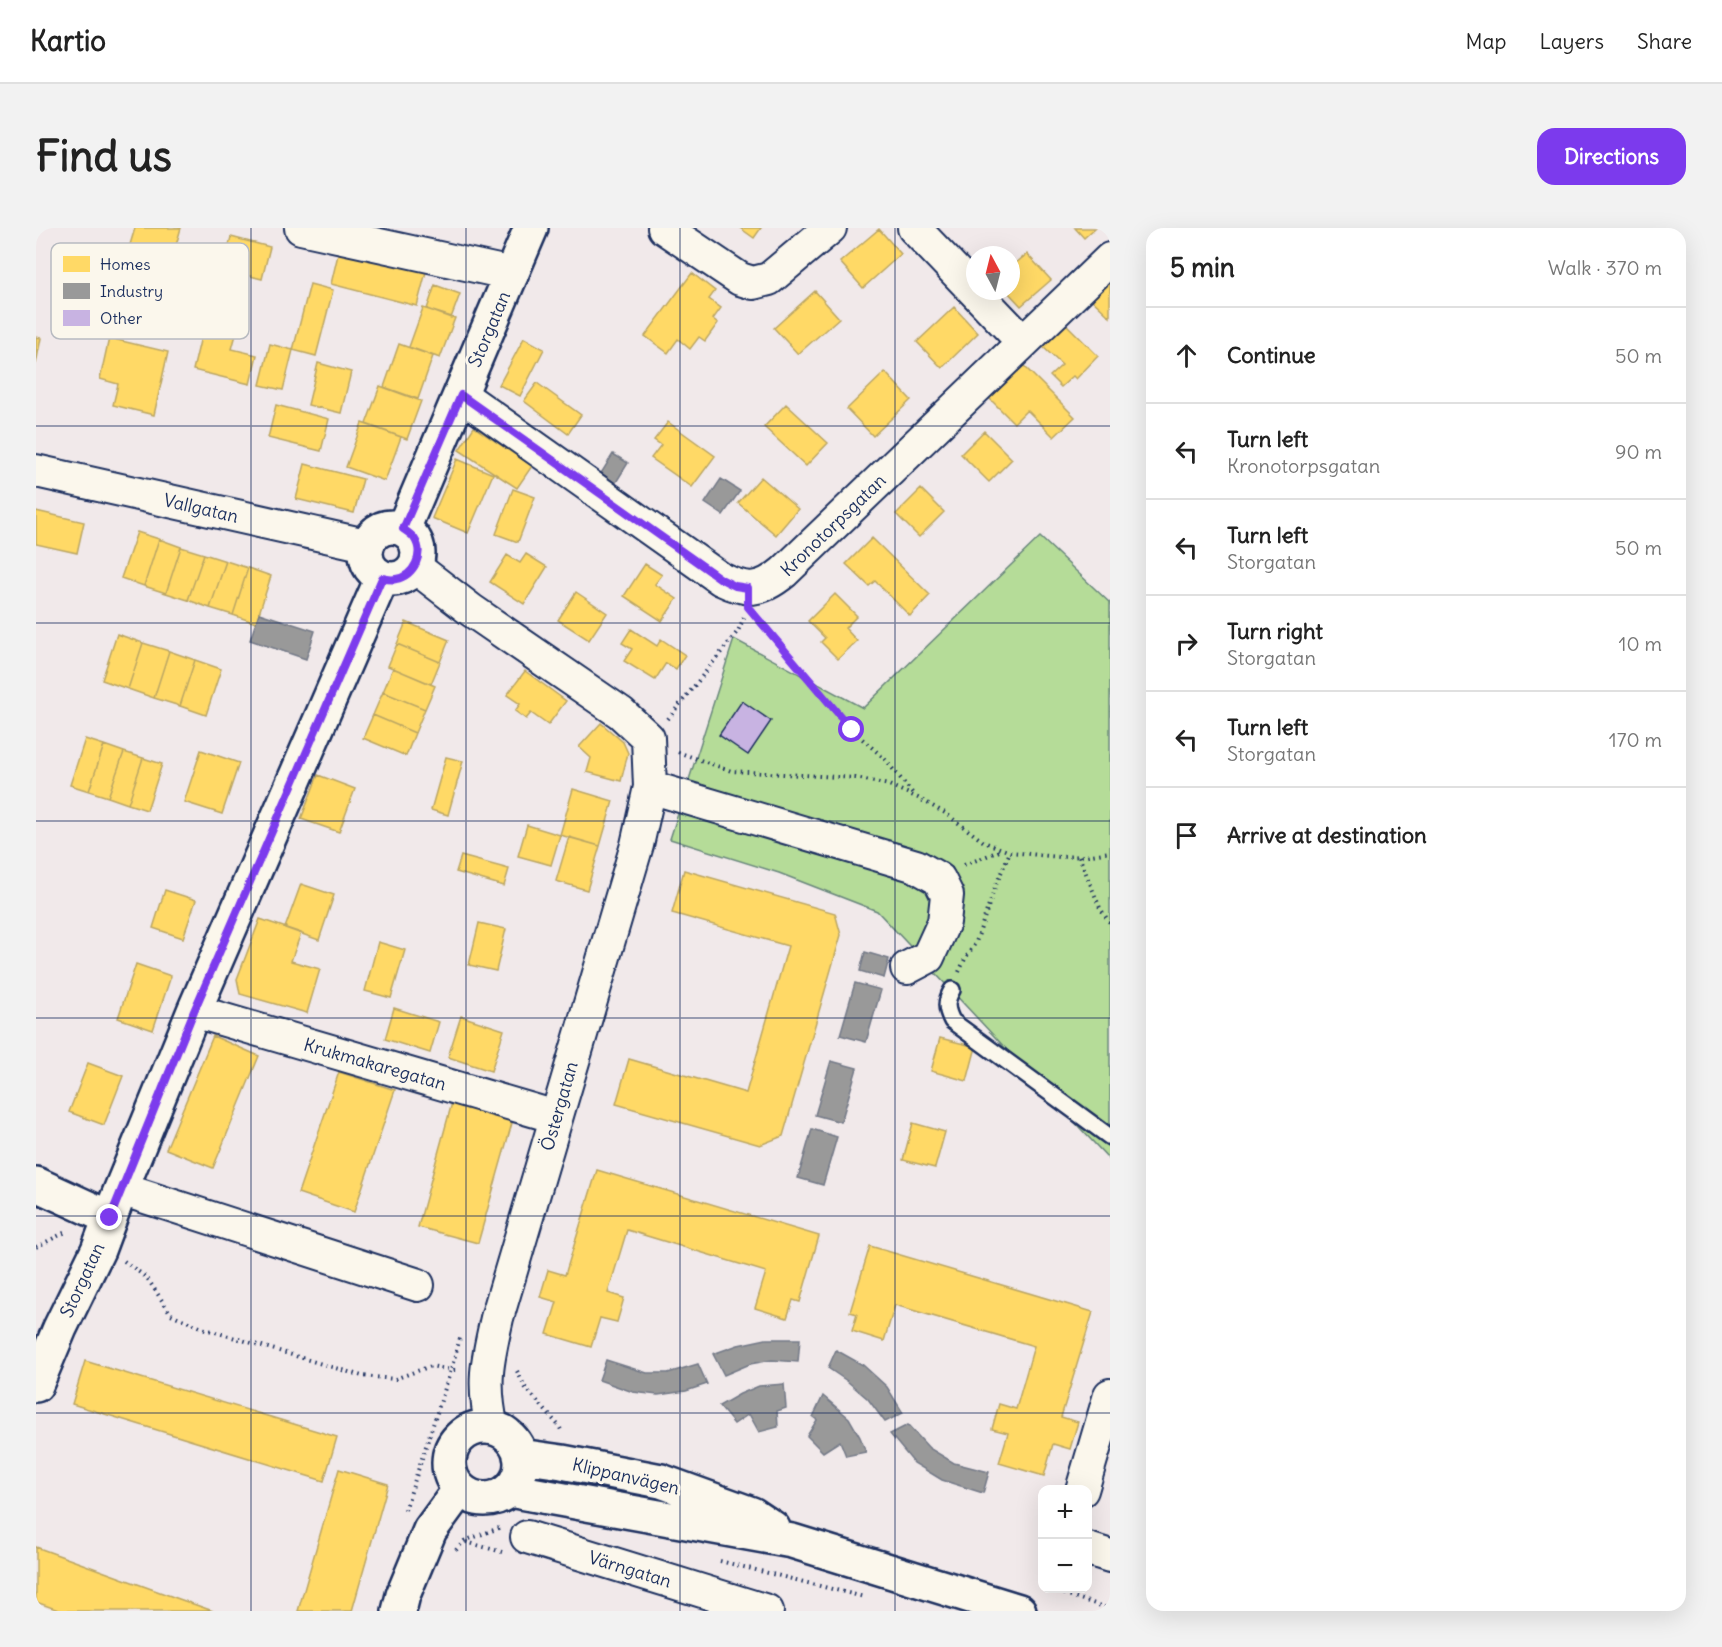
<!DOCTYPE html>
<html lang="en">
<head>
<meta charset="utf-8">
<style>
	:root { --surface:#fff; --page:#f2f2f2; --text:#222; --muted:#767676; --line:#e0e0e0; --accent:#7c3aed }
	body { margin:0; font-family:Delius,sans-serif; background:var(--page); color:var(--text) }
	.controls { position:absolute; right:18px; bottom:18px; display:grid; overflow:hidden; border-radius:12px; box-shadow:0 6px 24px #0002 }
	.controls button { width:54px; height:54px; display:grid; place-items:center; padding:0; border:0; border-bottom:2px solid var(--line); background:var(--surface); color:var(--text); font:30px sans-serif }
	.compass { position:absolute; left:930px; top:18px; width:54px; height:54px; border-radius:50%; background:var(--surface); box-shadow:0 6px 24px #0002; rotate:353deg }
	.stop { position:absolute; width:18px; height:18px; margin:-14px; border:4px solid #7c3aed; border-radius:50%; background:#fff }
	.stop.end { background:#7c3aed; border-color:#fff; box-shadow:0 2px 6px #0008 }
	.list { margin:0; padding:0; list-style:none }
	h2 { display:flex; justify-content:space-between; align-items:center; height:78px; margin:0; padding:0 24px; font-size:26px }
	h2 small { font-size:20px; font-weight:400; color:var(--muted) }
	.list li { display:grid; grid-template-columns:39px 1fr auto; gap:18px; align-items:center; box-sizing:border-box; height:96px; padding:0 24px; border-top:2px solid var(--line) }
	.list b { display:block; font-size:22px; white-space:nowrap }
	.list p { margin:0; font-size:20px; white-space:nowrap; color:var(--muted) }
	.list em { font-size:20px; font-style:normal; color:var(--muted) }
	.icon { flex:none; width:33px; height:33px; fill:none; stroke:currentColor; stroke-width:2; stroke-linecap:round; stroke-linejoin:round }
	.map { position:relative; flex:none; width:1074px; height:1383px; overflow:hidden; border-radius:18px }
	header { display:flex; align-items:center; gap:36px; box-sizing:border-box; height:84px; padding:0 30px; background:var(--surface); border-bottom:2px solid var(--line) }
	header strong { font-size:28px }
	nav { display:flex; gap:33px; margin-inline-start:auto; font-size:21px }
	.intro { display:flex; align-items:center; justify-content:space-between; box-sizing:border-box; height:144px; padding:0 36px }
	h1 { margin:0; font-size:42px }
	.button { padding:15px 27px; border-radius:18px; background:var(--accent); color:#fff; font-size:21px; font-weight:700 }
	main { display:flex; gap:36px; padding:0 36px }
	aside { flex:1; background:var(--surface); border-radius:18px; box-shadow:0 6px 24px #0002 }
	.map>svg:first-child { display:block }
	.green { fill:#b5dc98; stroke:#68867b; stroke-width:1.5 }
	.homes { fill:#ffd966; stroke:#bba664; stroke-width:1.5 }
	.industry { fill:#999; stroke:#737987; stroke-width:1.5 }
	.building { fill:#c8b3e2; stroke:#1b2f5e; stroke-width:1.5 }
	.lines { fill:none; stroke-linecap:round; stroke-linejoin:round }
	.service-casing { stroke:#1b2f5e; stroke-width:20 }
	.minor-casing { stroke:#1b2f5e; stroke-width:36 }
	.tertiary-casing { stroke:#1b2f5e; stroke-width:38 }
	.path { stroke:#1b2f5e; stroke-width:4; stroke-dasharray:1.5 4.5; stroke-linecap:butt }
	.service { stroke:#fbf7ec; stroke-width:15 }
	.minor { stroke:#fbf7ec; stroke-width:32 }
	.tertiary { stroke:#fbf7ec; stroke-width:33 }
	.route { stroke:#7c3aed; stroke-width:8 }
	.grid { fill:none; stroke:#1b2f5e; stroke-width:1.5; stroke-opacity:0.55 }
	.labels { text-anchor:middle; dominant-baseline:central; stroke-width:6; stroke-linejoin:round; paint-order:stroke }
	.street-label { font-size:18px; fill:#1b2f5e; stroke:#fbf7ec }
	.key { fill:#fbf7ec; stroke:#b8bbc1; stroke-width:1.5 }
	.key-label { font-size:16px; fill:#1b2f5e }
</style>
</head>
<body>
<header>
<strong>Kartio</strong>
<nav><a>Map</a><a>Layers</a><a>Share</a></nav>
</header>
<div class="intro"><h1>Find us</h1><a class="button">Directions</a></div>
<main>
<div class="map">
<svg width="1074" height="1383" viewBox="0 0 1074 1383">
	<rect width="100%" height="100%" fill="#f1e9ea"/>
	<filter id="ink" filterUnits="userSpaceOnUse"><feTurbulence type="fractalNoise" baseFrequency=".0167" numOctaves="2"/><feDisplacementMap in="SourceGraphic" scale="12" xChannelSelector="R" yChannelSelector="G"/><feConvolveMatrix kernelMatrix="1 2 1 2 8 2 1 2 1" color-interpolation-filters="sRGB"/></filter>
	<g filter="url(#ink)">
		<path class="green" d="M1004 309 1074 375V932L841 683 743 645 634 611 698 411 827 480Z"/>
		<path class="homes" d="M99 0H145L136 31 93 20Z
			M704 0H725L718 10Z
			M1039 0H1059L1048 10Z
			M843 1 865 26 827 60 804 34Z
			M195 9 234 19 226 51 187 41Z
			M304 18 391 40 381 78 295 56Z
			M991 26 1015 52 985 78 971 63H975V39Z
			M656 45 679 63 673 71 685 80 677 91 682 95 669 113 663 109 654 121 642 111 632 125 609 108Z
			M1074 48V89L1053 69Z
			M274 56 297 62 280 128 257 122Z
			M399 57 424 66 415 90 391 81Z
			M779 63 803 90 762 126 738 100Z
			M918 79 942 105 906 140 881 114Z
			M387 80 419 90 404 130 373 119Z
			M1028 94 1062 128 1040 151 1037 148 1025 159 1014 148 1026 137 1005 117Z
			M168 96 201 103 196 121 221 127 214 156 157 142Z
			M0 109 5 110 0 136Z
			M73 110 132 124 118 187 77 177 82 156 64 151Z
			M488 110 508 121 484 168 463 157Z
			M234 116 257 122 247 162 224 157Z
			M363 116 397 128 382 171 348 159Z
			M282 135 315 144 305 185 272 177Z
			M985 135 1039 189 1018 209 991 182 978 195 951 168Z
			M849 144 875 172 837 208 811 181Z
			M501 155 545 187 532 206 488 173Z
			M344 158 385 173 371 211 330 196Z
			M750 176 792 215 770 238 728 199Z
			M240 177 293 191 285 223 232 210Z
			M632 194 679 228 656 259 615 230 625 217 618 212Z
			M326 195 365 209 349 253 310 239Z
			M438 199 496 238 481 260 423 222Z
			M948 203 976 231 953 254 925 226Z
			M421 231 457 246 432 305 396 290Z
			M269 236 327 251 318 285 260 271Z
			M725 249 762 281 740 307 702 275Z
			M477 261 499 269 482 314 460 306Z
			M885 261 908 284 883 309 860 286Z
			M0 283 48 294 41 325 0 316Z
			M101 304 123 311 108 358 85 350Z
			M836 310 894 367 874 388 839 353 833 358 810 336Z
			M123 311 145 319 130 365 108 358Z
			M145 319 168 326 152 372 130 365Z
			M168 326 190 333 174 380 152 372Z
			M490 326 511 339 488 376 454 354 471 327 484 335Z
			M190 333 212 340 197 387 174 380Z
			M609 336 626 347 619 356 641 371 626 393 588 368Z
			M212 340 235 348 220 395 197 387Z
			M540 364 571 385 553 412 522 392Z
			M799 366 821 388 809 400 821 413 802 431 785 414 789 410 772 393Z
			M370 394 413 412 404 434 361 416Z
			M595 401 621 418 625 411 649 427 640 441 630 435 619 452 588 433 596 421 586 415Z
			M81 406 107 415 92 461 66 452Z
			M107 415 133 423 118 470 92 461Z
			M361 416 404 434 395 456 352 438Z
			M133 423 159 432 144 478 118 470Z
			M159 432 185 441 170 487 144 478Z
			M357 440 399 458 389 481 347 464Z
			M489 443 530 473 512 497 495 485 490 491 479 483 484 476 471 467Z
			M347 464 389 481 379 505 337 487Z
			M337 487 379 505 370 528 327 510Z
			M565 495 587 514 592 525 585 553 551 544 555 530 543 519Z
			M49 511 68 517 53 563 34 557Z
			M68 517 88 524 72 569 53 563Z
			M165 522 203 535 186 586 148 574Z
			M88 524 107 530 92 576 72 569Z
			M410 529 427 533 412 587 395 582Z
			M107 530 126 536 111 582 92 576Z
			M282 547 319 561 303 604 265 591Z
			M537 561 577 573 564 618 524 607Z
			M491 597 524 607 515 637 482 628Z
			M533 609 564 618 551 662 520 653Z
			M425 628 473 641 468 658 420 644Z
			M648 642 799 685 805 707 747 908 724 917 580 876 593 831 710 865 752 718 636 685Z
			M265 656 298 667 283 712 249 700Z
			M129 662 160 672 147 710 117 700Z
			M224 691 265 705 255 733 284 741 271 785 204 766 201 751Z
			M443 695 470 701 460 743 433 737Z
			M342 714 369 722 355 770 329 763Z
			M100 736 135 748 117 802 82 790Z
			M358 780 403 794 394 825 349 811Z
			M425 788 468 802 455 843 412 829Z
			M177 808 223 828 177 940 130 921Z
			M904 810 940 819 931 853 895 843Z
			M52 835 87 848 68 897 33 884Z
			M303 844 359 862 318 984 262 965Z
			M417 871 478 888 442 1015 382 999Z
			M877 895 909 904 899 940 867 932Z
			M561 942 783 1008 764 1074 757 1072 751 1090 719 1080 730 1044 591 1002 572 1065 588 1070 581 1094 564 1090 555 1119 511 1106 521 1074 504 1069 512 1042 529 1047Z
			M834 1018 1057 1084 1025 1189 1042 1194 1034 1221 1017 1216 1008 1248 963 1235 972 1205 956 1201 963 1176 980 1181 998 1118 859 1077 848 1113 816 1103 821 1086 814 1084Z
			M49 1133 301 1209 288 1253 36 1176Z
			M303 1241 352 1256 316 1383H262Z
			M0 1319 143 1371 177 1383H25L0 1374Z"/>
		<path class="industry" d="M577 226 592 235 579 256 564 247Z
			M685 251 704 263 687 287 669 275Z
			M223 385 279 403 270 431 214 412Z
			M829 724 853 731 848 750 824 743Z
			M819 755 845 762 830 814 804 807Z
			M795 833 821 840 805 894 779 887Z
			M776 901 801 909 787 957 762 950Z
			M730 1111H764L762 1134 736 1132 714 1136 688 1147 677 1126 702 1117Z
			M800 1122 827 1137 851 1159 867 1185 849 1194 832 1171 811 1153 792 1140Z
			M570 1132 611 1145H632L662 1136 671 1156 650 1163 622 1167 597 1164 563 1152Z
			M748 1156 750 1180 741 1183 742 1199 723 1204 713 1186 698 1196 683 1178 704 1166 723 1158Z
			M787 1168 813 1190 824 1209 830 1224 810 1228 804 1213 787 1224 771 1208 781 1192 777 1189Z
			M872 1197 893 1220 918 1235 953 1244 947 1265 906 1252 878 1235 854 1206Z"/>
		<path class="building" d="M706 473 735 493 712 527 683 507Z"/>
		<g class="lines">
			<g class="service-casing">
				<path id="service" d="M916 762C909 774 910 781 916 793L1074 909"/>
			</g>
			<g class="minor-casing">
				<path id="minor" d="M265 0 476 46
					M628 0 704 51 717 55 733 51 794 0
					M878 0 987 114
					M425 167 685 351C712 364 725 363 748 344L1074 31
					M0 243 330 317
					M379 339 435 382 585 485 612 510 614 559 601 617 461 1090C451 1134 446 1155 456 1200
					M614 559 880 638 903 651 911 667 908 694 892 729 871 740
					M158 783 520 889
					M85 961 382 1057
					M1046 1262 1074 1167
					M491 1309 731 1383
					M1052 1321 1074 1328"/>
			</g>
			<g class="tertiary-casing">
				<path id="tertiary" d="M330 325a26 26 0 1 1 52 0a26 26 0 1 1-52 0Z
					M367 301 495 0
					M0 956 74 990
					M0 1157 24 1100 62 1022 81 971 158 783 346 350
					M413 1235a36 36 0 1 1 72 0a36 36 0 1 1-72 0Z
					M484 1228 526 1234 625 1253 716 1286 737 1300
					M473 1262 756 1313 983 1383
					M363 1383 367 1367 394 1302 424 1261"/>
			</g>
			<path class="path" d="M720 389 816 502 848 530 878 567
				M632 491 702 403 709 387
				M642 524 695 543 820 550 853 557 882 570 909 585 948 614 974 624 1023 629 1050 628 1074 624
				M1043 628 1064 680 1074 695
				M928 637 966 622
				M923 744 929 731 940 714 959 659 974 624
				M0 1019 32 1003
				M88 1033 111 1050 135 1086 166 1100 326 1148 359 1151 395 1138 415 1142 424 1110
				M481 1143 489 1159 523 1198 526 1204
				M369 1282 415 1142H422
				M430 1314 466 1324
				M420 1322 428 1313 463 1300
				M684 1333 828 1369
				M1011 1360 1074 1381"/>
			<use href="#service" class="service"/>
			<use href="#minor" class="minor"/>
			<use href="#tertiary" class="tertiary"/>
		</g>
	</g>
	<g class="lines" filter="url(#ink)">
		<path class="route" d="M74 990 158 783 346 350C350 351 356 352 360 351 378 348 389 326 378 310 376 307 370 303 367 301L425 167 685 351 699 358 712 360V379L816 502"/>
	</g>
	<path class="grid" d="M215 0V1383M430 0V1383M644 0V1383M859 0V1383M0 198H1074M0 395H1074M0 593H1074M0 790H1074M0 988H1074M0 1185H1074"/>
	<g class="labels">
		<g class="street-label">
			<text transform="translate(453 101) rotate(-67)">Storgatan</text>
			<text transform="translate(165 280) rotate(13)">Vallgatan</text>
			<text transform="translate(797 297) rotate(-44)">Kronotorpsgatan</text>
			<text transform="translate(339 836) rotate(16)">Krukmakaregatan</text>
			<text transform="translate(523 878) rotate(-74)">Östergatan</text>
			<text transform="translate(46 1052) rotate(-65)">Storgatan</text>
			<text transform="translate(590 1248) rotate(13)">Klippanvägen</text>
			<text transform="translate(594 1341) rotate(17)">Värngatan</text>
		</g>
	</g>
	<rect x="15" y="15" width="198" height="96" rx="9" class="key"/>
	<rect x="27" y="28" width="27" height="16" fill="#ffd966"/>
	<rect x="27" y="55" width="27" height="16" fill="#999"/>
	<rect x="27" y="82" width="27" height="16" fill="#c8b3e2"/>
	<g class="key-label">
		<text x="64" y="42">Homes</text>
		<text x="64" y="69">Industry</text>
		<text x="64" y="96">Other</text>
	</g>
</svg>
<div class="controls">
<button>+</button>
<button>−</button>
</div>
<svg class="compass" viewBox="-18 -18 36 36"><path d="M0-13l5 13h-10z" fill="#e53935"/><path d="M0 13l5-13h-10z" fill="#767676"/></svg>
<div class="stop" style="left:816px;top:502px"></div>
<div class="stop end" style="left:74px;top:990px"></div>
</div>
<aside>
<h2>5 min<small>Walk · 370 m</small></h2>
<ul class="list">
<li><svg class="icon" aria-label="ahead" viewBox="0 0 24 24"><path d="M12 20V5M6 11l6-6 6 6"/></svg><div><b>Continue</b></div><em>50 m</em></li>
<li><svg class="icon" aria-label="left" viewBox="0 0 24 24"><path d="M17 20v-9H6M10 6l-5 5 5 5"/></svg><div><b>Turn left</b><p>Kronotorpsgatan</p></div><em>90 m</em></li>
<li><svg class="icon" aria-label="left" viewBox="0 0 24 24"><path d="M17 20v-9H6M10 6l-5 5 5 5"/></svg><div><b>Turn left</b><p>Storgatan</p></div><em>50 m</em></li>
<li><svg class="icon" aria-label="right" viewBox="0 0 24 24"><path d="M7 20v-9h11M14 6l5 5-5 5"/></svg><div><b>Turn right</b><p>Storgatan</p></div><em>10 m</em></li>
<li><svg class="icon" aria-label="left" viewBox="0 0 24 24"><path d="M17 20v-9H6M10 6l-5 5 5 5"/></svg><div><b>Turn left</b><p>Storgatan</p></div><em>170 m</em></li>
<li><svg class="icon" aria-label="arrive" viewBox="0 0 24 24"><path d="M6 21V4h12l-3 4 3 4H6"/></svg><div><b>Arrive at destination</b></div></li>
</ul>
</aside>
</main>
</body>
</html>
